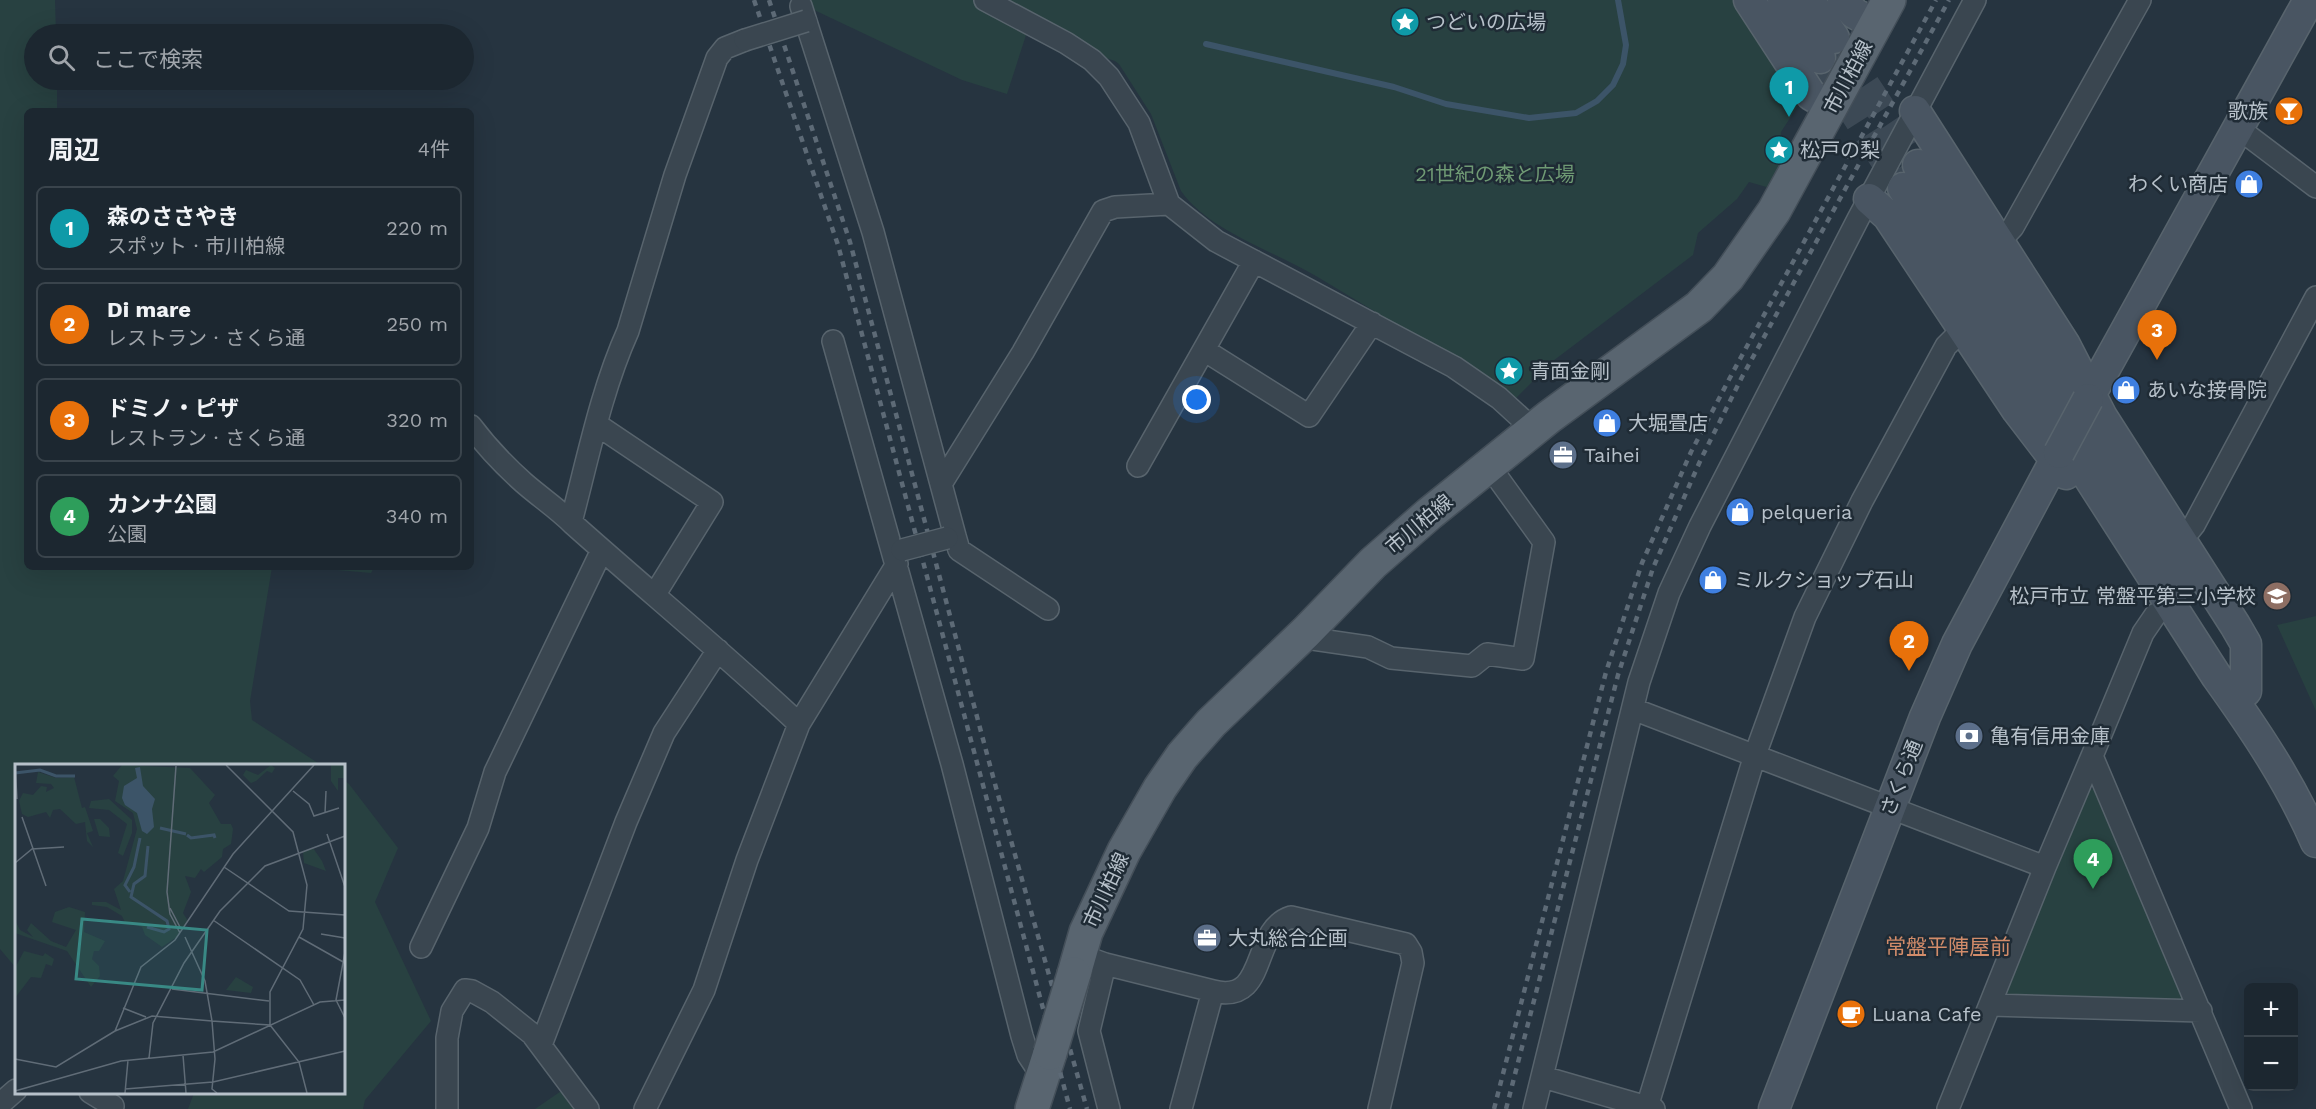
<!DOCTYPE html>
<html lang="ja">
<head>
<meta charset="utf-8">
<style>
	:root { --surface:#1c2730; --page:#29333c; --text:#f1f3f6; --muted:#a0a5ab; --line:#3a444c; --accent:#95b2f1 }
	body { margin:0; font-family:"Work Sans","Noto Sans JP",sans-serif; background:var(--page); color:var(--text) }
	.controls { position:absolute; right:18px; bottom:18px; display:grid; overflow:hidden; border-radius:9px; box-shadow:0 6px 24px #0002 }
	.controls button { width:54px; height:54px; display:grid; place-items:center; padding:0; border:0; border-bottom:2px solid var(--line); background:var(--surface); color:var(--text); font:30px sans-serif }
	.you { position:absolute; left:1197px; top:400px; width:21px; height:21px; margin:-15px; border:4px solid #fff; border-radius:50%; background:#1a73e8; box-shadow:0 0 0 9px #1a73e833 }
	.badge { display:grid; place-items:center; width:39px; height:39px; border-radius:50%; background:var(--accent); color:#fff; font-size:20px; font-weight:700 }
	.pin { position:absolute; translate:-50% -50px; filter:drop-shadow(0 2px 3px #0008) }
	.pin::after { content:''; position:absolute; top:32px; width:21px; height:18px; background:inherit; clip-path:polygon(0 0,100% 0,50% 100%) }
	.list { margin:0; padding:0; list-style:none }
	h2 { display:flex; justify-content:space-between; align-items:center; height:78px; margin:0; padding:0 24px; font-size:26px }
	h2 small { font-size:20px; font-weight:400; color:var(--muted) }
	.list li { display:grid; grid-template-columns:39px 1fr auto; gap:18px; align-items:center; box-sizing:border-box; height:84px; margin:0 12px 12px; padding:0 12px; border:2px solid var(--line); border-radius:9px }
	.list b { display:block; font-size:22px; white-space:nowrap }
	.list p { margin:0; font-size:20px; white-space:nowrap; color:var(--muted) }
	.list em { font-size:20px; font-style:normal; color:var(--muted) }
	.icon { flex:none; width:33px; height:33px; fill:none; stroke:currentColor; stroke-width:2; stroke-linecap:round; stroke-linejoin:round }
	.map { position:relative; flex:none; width:2316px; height:1109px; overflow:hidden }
	.search { position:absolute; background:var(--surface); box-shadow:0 6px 24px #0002; left:24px; top:24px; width:450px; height:66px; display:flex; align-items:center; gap:15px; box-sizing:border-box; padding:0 21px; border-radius:33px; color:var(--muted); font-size:22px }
	.panel { position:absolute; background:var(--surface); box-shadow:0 6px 24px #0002; left:24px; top:108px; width:450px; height:462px; border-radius:9px }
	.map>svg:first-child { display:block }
	.green { fill:#284141 }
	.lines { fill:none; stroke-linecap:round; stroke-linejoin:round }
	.stream { stroke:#3c5468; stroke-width:6 }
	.secondary-tunnel { stroke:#3c4955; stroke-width:30; stroke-dasharray:30 15; stroke-linecap:butt }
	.street-casing { stroke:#58646d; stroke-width:24 }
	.secondary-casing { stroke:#58646d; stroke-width:33 }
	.primary-casing { stroke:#444f59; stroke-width:36 }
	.street { stroke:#3a4650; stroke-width:21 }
	.secondary { stroke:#495562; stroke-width:30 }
	.primary { stroke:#596570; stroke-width:33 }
	.rail { stroke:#5d6a76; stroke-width:4.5; stroke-dasharray:6 6; stroke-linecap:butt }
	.street-bridge-casing { stroke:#58646d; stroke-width:24; stroke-linecap:butt }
	.secondary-bridge-casing { stroke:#58646d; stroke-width:33; stroke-linecap:butt }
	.primary-bridge-casing { stroke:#444f59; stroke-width:36; stroke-linecap:butt }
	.street-bridge { stroke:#3a4650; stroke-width:21 }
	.secondary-bridge { stroke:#495562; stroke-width:30 }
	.primary-bridge { stroke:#596570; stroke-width:33 }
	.labels { text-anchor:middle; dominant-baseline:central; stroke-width:5; stroke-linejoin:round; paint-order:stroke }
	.poi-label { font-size:20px; fill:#b7c1ca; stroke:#1f2b35; text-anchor:start }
	.street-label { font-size:20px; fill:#b7c1ca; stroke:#1f2b35 }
	.park-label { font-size:20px; fill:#6f9a74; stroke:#1f2b35 }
	.neighbourhood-label { font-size:21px; fill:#d28c6a; stroke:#1f2b35 }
	.inset-river { fill:none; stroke:#3c5468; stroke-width:3 }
	.inset-road { fill:none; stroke:#606c77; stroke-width:1.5 }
	.view { fill:#398985; fill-opacity:0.15; stroke:#398985; stroke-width:3 }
	.inset-edge { fill:none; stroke:#b7c1ca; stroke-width:3 }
</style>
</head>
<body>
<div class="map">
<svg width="2316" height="1109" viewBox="0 0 2316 1109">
	<rect width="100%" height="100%" fill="#263440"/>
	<path class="green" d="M0 0H55L56 34H34V80H57V111H27V567H272L250 701 252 720 321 765 16 766V968L0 949Z
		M793 0H1866L1781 132 1777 190 1749 182 1737 199 1698 233 1693 255 1553 361 1516 398C1450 357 1383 316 1316 276 1274 251 1209 231 1181 191L1151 114 1119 64 1115 61 1027 32 1007 94 962 80Z
		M303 567H374L371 573Z
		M2316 616V711L2277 625Z
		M344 780 349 784 398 848 375 902 431 1021 365 1100 363 1109H188L194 1093 344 1092Z
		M2089 789H2093L2099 794 2183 998 2181 1002 2017 997 2007 993V985Z
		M567 1087 581 1109H535Z"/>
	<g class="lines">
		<path class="stream" d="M1206 44 1394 87 1446 104 1529 118 1576 113 1597 101 1613 85 1623 64 1626 45 1618 0"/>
		<path class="secondary-tunnel" d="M1840 48 1918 165
			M1820 58 1903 188"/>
		<g class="street-casing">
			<path id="street" d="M985 0 1066 43 1092 60 1109 77 1139 123 1169 204 1216 241 1454 367 1499 398 1534 430
				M801 6 873 232 955 536 947 538
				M2238 128 2316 187
				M1999 242 2013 227 2140 0
				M833 341 952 764 1022 1036 1028 1055 1042 1076
				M1204 350 1309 416 1372 323
				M596 424 712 502 655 594
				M471 426C486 446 505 466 524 483 540 497 558 509 573 524 648 591 726 655 799 724
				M1138 466 1254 261
				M941 484 1023 352 1103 211 1115 207 1169 204
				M571 522C588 458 601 391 628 331L675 175 717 58 725 48 745 40
				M955 536 959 550 1048 609
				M2182 540 2194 525 2316 297
				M1306 632 1313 639 1368 647 1391 658 1472 666 1487 654 1523 659 1544 542 1490 467
				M1633 709 2045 867
				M2092 756 2143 633 2156 614
				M421 947 478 828 495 772 602 550
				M1080 955 1105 964 1213 991 1181 1109
				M1105 964 1089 1031 1109 1109
				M1213 991C1269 1005 1250 930 1291 917L1406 944 1411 952 1413 963 1379 1109
				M1991 1005 2201 1011
				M541 1045 626 822 664 733 718 650
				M1543 1077 1654 1109
				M90 1092 113 1106
				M0 1104 16 1090
				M1647 1107 1755 755 1805 617 1862 501 1946 346 1964 328
				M447 1109V1038L452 1011 465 990 472 991 492 1002 532 1034 588 1109
				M645 1109 704 990 747 860 799 724 897 564
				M1534 1109 1639 682 1669 593 1700 526 1858 219 1975 0
				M1948 1109 2045 867 2092 756 2241 1109"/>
		</g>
		<g class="secondary-casing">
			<path id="secondary" d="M1749 0 1811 95 1831 107
				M1783 0 1820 58
				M1809 0 1834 38
				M1843 0 1854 13 1875 25
				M1915 111 2065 345 2102 417 2235 625 2246 644V691
				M1918 165 2179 578
				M1903 188 2217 677C2255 730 2290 782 2316 842
				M1869 199 1888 216 2017 410 2066 474
				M2088 399 2309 0
				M1774 1109 1925 717 1957 644 2059 453"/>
		</g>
		<g class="primary-casing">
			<path id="primary" d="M1074 974 1086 932 1124 851 1160 788 1182 756 1211 723 1306 632 1373 563 1429 514 1549 417 1699 307 1728 277 1774 211 1889 0
				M1032 1109 1050 1053"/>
		</g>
		<use href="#street" class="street"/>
		<use href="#secondary" class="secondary"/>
		<use href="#primary" class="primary"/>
		<path class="rail" d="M754 0 838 245 1070 1109
			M769 0 850 242 995 784 1087 1109
			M1494 1109 1606 672 1642 563 1691 452 1734 370 1936 0
			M1506 1109 1618 675 1653 568 1701 459 1742 377 1949 0"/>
		<g class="street-bridge-casing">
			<path id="street-bridge" d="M745 40 806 21
				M902 550 947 538"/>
		</g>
		<g class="secondary-bridge-casing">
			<path id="secondary-bridge" d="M2059 453 2088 399"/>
		</g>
		<g class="primary-bridge-casing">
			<path id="primary-bridge" d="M1050 1053 1074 974"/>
		</g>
		<use href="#street-bridge" class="street-bridge"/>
		<use href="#secondary-bridge" class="secondary-bridge"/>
		<use href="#primary-bridge" class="primary-bridge"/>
	</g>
	<defs>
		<g id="sight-disc" transform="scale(1.5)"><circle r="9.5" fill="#0f9aa8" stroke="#1f2b35"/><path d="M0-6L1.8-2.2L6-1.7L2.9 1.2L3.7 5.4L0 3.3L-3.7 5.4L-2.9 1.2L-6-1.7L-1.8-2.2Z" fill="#fff"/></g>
		<g id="bar-disc" transform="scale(1.5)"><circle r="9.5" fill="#e8710a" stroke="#1f2b35"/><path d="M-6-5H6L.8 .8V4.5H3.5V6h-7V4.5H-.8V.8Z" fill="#fff"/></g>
		<g id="shop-disc" transform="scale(1.5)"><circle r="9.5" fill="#3f7fe0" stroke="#1f2b35"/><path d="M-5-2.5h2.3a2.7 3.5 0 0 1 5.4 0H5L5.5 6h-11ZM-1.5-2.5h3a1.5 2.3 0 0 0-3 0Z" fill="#fff"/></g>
		<g id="office-disc" transform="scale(1.5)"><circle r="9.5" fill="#5c6f8a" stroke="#1f2b35"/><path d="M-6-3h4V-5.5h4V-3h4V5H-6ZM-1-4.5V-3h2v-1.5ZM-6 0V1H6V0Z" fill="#fff"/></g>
		<g id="school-disc" transform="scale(1.5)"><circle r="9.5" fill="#8d6e63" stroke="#1f2b35"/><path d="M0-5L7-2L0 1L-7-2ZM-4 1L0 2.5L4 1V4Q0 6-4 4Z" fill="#fff"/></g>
		<g id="bank-disc" transform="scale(1.5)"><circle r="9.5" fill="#5c6f8a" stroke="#1f2b35"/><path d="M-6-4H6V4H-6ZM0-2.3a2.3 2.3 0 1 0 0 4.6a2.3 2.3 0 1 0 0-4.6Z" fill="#fff"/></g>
		<g id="cafe-disc" transform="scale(1.5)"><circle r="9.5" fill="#e8710a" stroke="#1f2b35"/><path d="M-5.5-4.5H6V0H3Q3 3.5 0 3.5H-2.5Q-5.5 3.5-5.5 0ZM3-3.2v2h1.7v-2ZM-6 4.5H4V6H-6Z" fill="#fff"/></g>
	</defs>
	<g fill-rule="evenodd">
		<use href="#sight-disc" x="1405" y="22"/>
		<use href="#bar-disc" x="2289" y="111"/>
		<use href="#sight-disc" x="1779" y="150"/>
		<use href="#shop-disc" x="2249" y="184"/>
		<use href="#sight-disc" x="1509" y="371"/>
		<use href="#shop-disc" x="2126" y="390"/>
		<use href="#shop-disc" x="1607" y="423"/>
		<use href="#office-disc" x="1563" y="455"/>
		<use href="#shop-disc" x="1740" y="512"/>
		<use href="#shop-disc" x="1713" y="580"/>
		<use href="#school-disc" x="2277" y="596"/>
		<use href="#bank-disc" x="1969" y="736"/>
		<use href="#office-disc" x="1207" y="938"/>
		<use href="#cafe-disc" x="1851" y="1014"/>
	</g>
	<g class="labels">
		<g class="poi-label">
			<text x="1426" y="22">つどいの広場</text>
			<text x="2268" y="111" text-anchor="end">歌族</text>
			<text x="1800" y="150">松戸の梨</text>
			<text x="2228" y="184" text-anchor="end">わくい商店</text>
			<text x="1530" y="371">青面金剛</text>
			<text x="2147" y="390">あいな接骨院</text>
			<text x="1628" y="423">大堀畳店</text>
			<text x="1584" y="455">Taihei</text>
			<text x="1761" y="512">pelqueria</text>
			<text x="1734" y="580">ミルクショップ石山</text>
			<text x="2256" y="596" text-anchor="end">松戸市立 常盤平第三小学校</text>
			<text x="1990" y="736">亀有信用金庫</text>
			<text x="1228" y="938">大丸総合企画</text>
			<text x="1872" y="1014">Luana Cafe</text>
		</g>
		<g class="street-label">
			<text transform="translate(1848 77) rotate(-62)">市川柏線</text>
			<text transform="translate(1419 524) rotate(-40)">市川柏線</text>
			<text transform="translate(1901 778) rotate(-68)">さくら通</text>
			<text transform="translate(1106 890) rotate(-65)">市川柏線</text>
		</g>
		<g class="park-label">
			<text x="1495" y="174">21世紀の森と広場</text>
		</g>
		<g class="neighbourhood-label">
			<text x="1948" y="946">常盤平陣屋前</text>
		</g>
	</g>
	<g transform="translate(15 764)">
		<rect width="330" height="330" fill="#263440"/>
		<path d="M107 1 175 4 200 31 194 39 206 60H216L218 65 216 80 208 85 207 93 189 108 186 105 180 114 170 112 176 128 168 149 173 157 162 173 147 183 130 171 127 163 110 158 107 152 92 143 77 141V138H91L106 146 99 125 108 117 122 65 118 49 100 37 104 17 98 12ZM256 1 260 4 257 9 252 7 241 17 236 19 228 11 231 6 243 11ZM316 1H330V14H323V27L316 17ZM23 8 41 14 59 13 67 44 70 43 78 67 72 69 78 83 72 77 70 58 61 60 45 45 38 46 35 54 31 48 13 53 7 50 4 37 8 29 18 31 26 22 32 23 31 28 39 24 36 20 21 19ZM94 35 117 56V69L108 92 103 89 112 60 94 46 74 44 76 37ZM79 55H85L94 64 95 73 84 72ZM298 84 307 97 311 107 289 99 288 88ZM54 143 70 148 69 168 90 177 84 187H79L77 195 84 202 85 212 76 223 52 187 0 169V156L5 166 18 173 12 166 16 159 36 177 51 183 61 166 37 158 40 148ZM9 187 28 192 30 189 39 195 37 202 31 200 26 214 16 213 0 234V204ZM221 213 238 223 236 229 211 226Z" fill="#284141"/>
		<path d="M125 3 128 22 140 35 137 45 139 63 132 70 127 67 122 49 110 41 107 34 109 22 122 14 120 4Z" fill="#3c5468"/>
		<path class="inset-river" d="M0 9 25 6 41 12H60M145 64 171 70M172 71 176 74 199 71 200 74M115 128 110 121 119 103 125 74M132 163 149 168 154 165 152 157 116 133 119 120 130 112 133 82"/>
		<path class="inset-road" d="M0 1 2 35M211 1 278 68 292 121 288 165 255 228V261M161 2 152 128 155 150 165 169M278 27 294 40 299 52 324 44M310 49 311 27M7 53 31 122M312 70 330 123M0 99 17 85 49 83M209 103 274 147 330 151M155 144 166 165M198 156 285 216 299 241M306 170 330 174M170 173 190 217 197 257 255 261 284 298 292 329M284 173 330 199M330 188 321 236 330 254M157 225 254 237M108 244 131 253M197 257 200 295 197 325 202 329M100 267 126 203 160 176 218 90 299 1M100 267 137 252 197 257M168 291 171 329M134 294 138 259 169 199 205 147 250 102 330 72M0 295 41 303 100 267M110 325 198 318 330 287M0 327 106 297 198 288 305 238 330 236M110 329 113 296"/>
		<path class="view" d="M67 155 192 166 187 226 61 215Z"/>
		<rect width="330" height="330" class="inset-edge"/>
	</g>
</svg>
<div class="controls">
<button>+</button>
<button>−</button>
</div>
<div class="you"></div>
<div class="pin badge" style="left:1789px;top:117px;background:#0f9aa8">1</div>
<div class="pin badge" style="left:1909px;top:671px;background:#e8710a">2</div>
<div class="pin badge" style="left:2157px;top:360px;background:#e8710a">3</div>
<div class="pin badge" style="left:2093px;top:889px;background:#2e9e5b">4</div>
<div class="search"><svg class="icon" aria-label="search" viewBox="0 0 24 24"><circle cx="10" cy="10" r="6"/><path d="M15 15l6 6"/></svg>ここで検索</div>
<section class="panel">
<h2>周辺<small>4件</small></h2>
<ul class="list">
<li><span class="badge" style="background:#0f9aa8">1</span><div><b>森のささやき</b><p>スポット · 市川柏線</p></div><em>220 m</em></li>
<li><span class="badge" style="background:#e8710a">2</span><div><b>Di mare</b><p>レストラン · さくら通</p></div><em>250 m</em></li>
<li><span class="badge" style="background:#e8710a">3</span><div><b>ドミノ・ピザ</b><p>レストラン · さくら通</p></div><em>320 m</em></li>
<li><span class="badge" style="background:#2e9e5b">4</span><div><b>カンナ公園</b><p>公園</p></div><em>340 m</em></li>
</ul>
</section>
</div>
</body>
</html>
